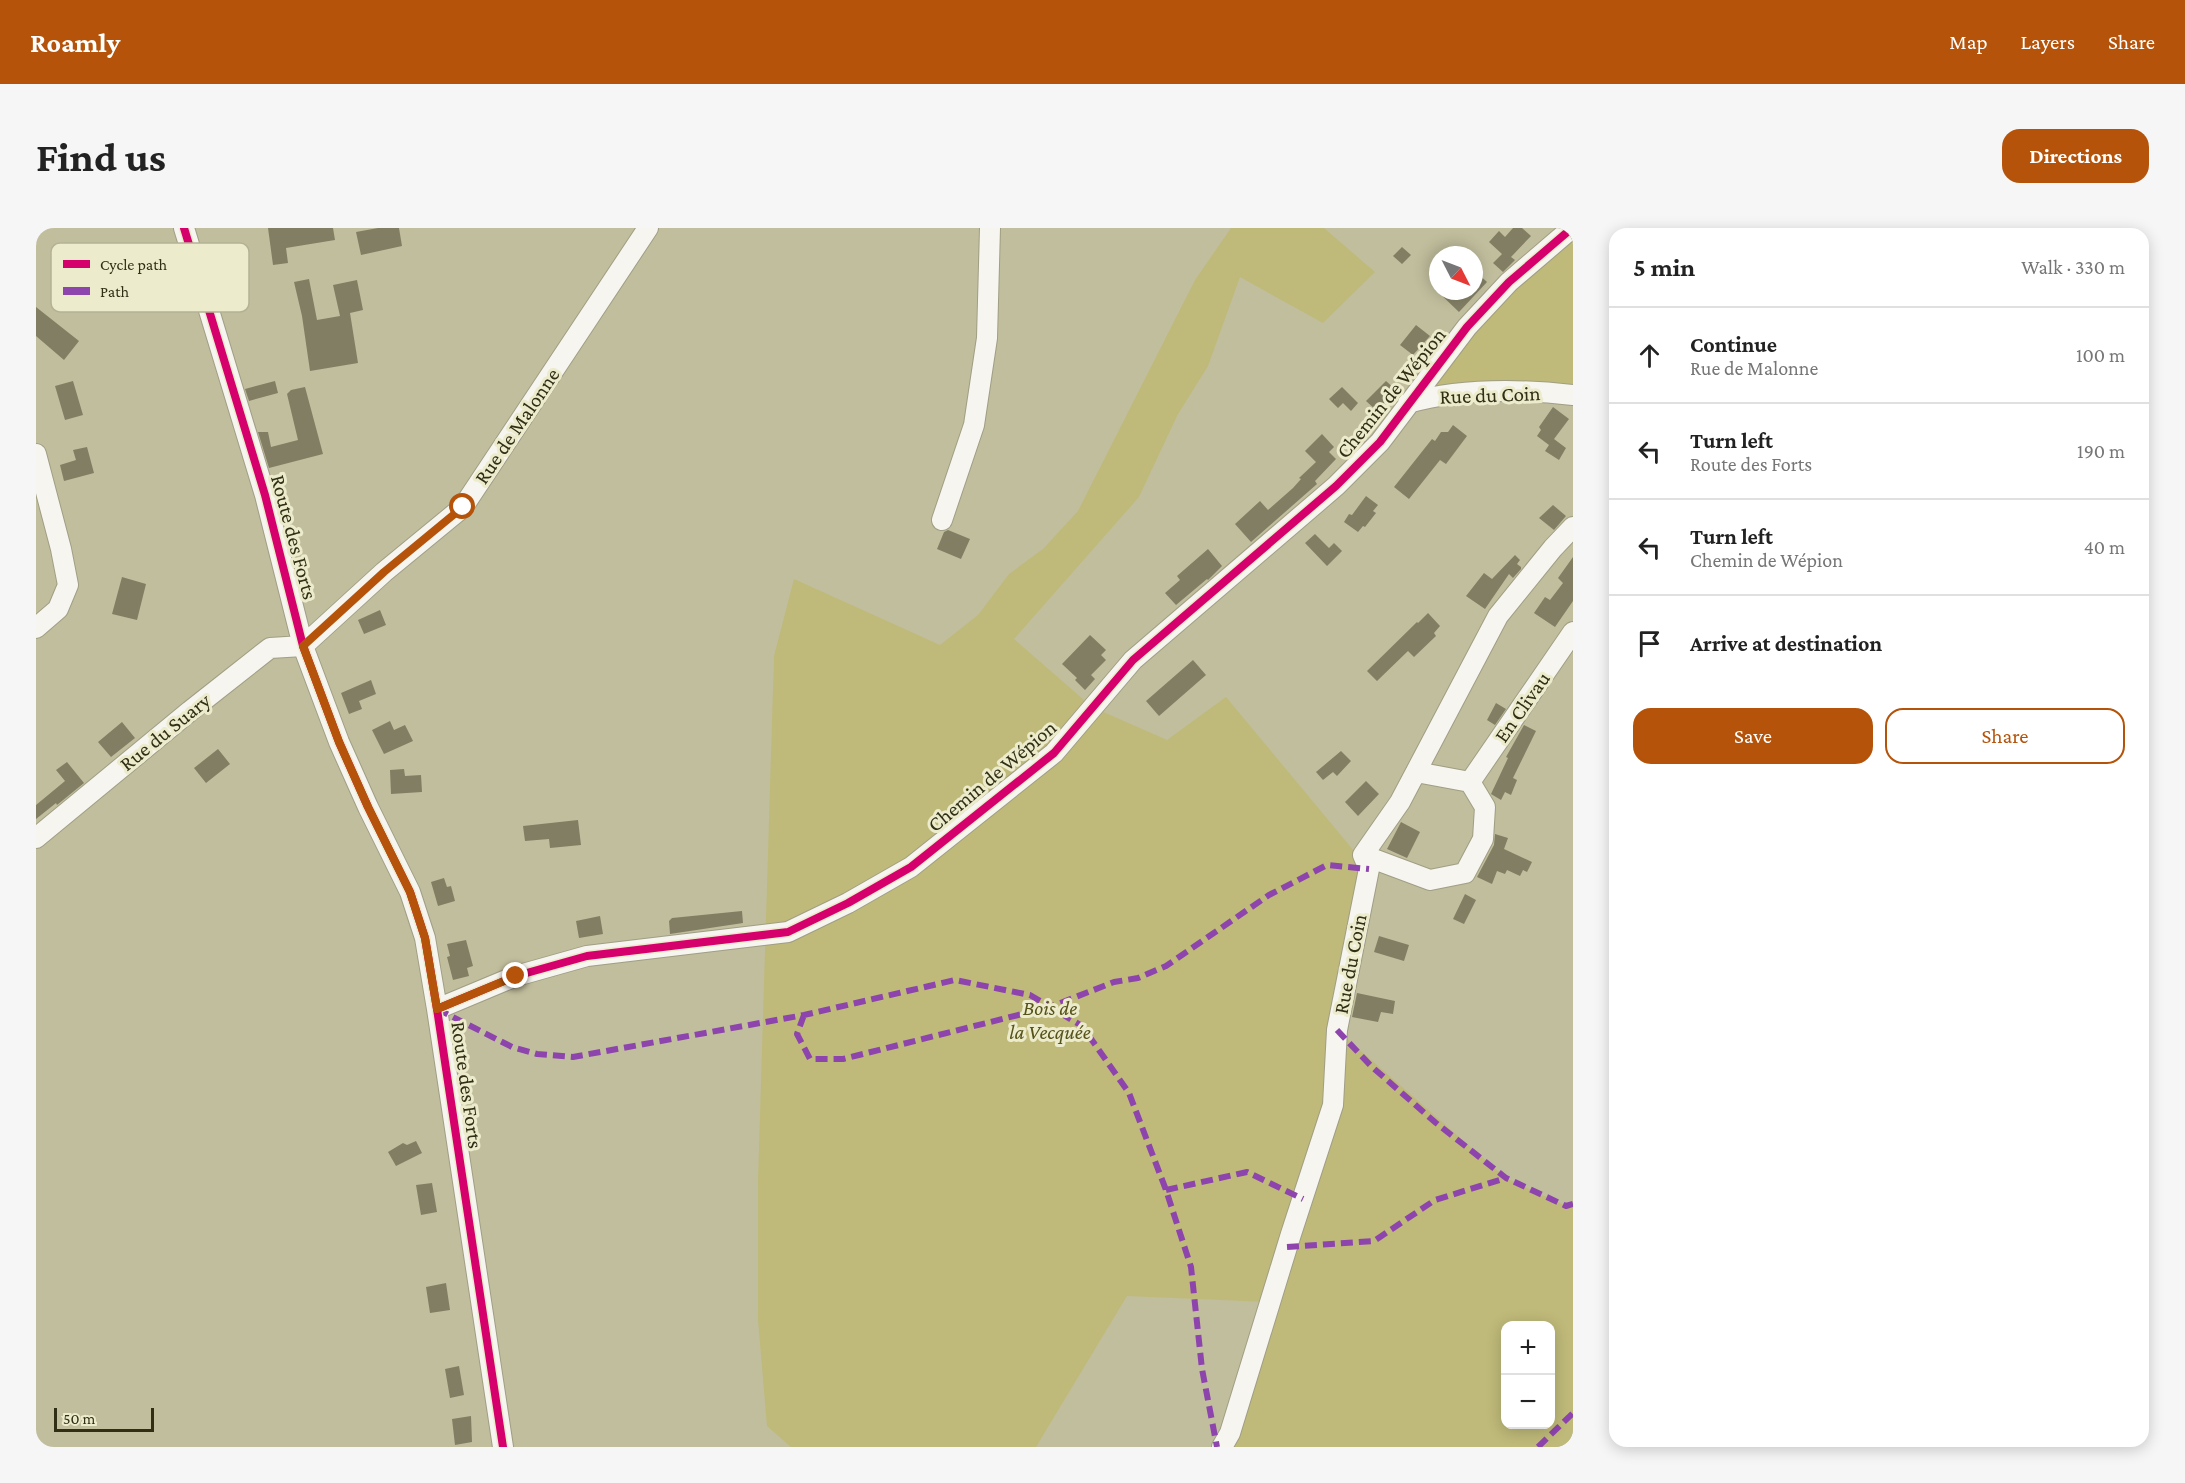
<!DOCTYPE html>
<html lang="en">
<head>
<meta charset="utf-8">
<style>
	:root { --surface:#fff; --page:#f6f6f6; --text:#222; --muted:#767676; --line:#e0e0e0; --accent:#b45309 }
	body { margin:0; font-family:"Crimson Pro",serif; background:var(--page); color:var(--text) }
	.controls { position:absolute; right:18px; bottom:18px; display:grid; overflow:hidden; border-radius:12px; box-shadow:0 3px 15px #0003 }
	.controls button { width:54px; height:54px; display:grid; place-items:center; padding:0; border:0; border-bottom:2px solid var(--line); background:var(--surface); color:var(--text); font:30px sans-serif }
	.compass { position:absolute; left:1393px; top:18px; width:54px; height:54px; border-radius:50%; background:var(--surface); box-shadow:0 3px 15px #0003; rotate:132deg }
	.scale { position:absolute; left:18px; bottom:15px; width:100px; box-sizing:border-box; padding-left:6px; border:3px solid #302e15; border-top:0; font-size:16px; line-height:21px; white-space:nowrap; color:#302e15; -webkit-text-stroke:4px #ecebcc; paint-order:stroke }
	.stop { position:absolute; width:18px; height:18px; margin:-14px; border:4px solid #b45309; border-radius:50%; background:#fff }
	.stop.end { background:#b45309; border-color:#fff; box-shadow:0 2px 6px #0008 }
	.list { margin:0; padding:0; list-style:none }
	h2 { display:flex; justify-content:space-between; align-items:center; height:78px; margin:0; padding:0 24px; font-size:26px }
	h2 small { font-size:20px; font-weight:400; color:var(--muted) }
	.list li { display:grid; grid-template-columns:39px 1fr auto; gap:18px; align-items:center; box-sizing:border-box; height:96px; padding:0 24px; border-top:2px solid var(--line) }
	.list b { display:block; font-size:22px; white-space:nowrap }
	.list p { margin:0; font-size:20px; white-space:nowrap; color:var(--muted) }
	.list em { font-size:20px; font-style:normal; color:var(--muted) }
	.actions { display:flex; gap:12px; padding:18px 24px }
	.actions a { flex:1; padding:14px 0; border:2px solid var(--accent); border-radius:18px; text-align:center; font-size:21px; color:var(--accent) }
	.actions .main { background:var(--accent); color:#fff }
	.icon { flex:none; width:33px; height:33px; fill:none; stroke:currentColor; stroke-width:2; stroke-linecap:round; stroke-linejoin:round }
	.map { position:relative; flex:none; width:1537px; height:1219px; overflow:hidden; border-radius:18px }
	header { display:flex; align-items:center; gap:36px; box-sizing:border-box; height:84px; padding:0 30px; background:var(--accent); color:#fff }
	header strong { font-size:28px }
	nav { display:flex; gap:33px; margin-inline-start:auto; font-size:21px }
	.intro { display:flex; align-items:center; justify-content:space-between; box-sizing:border-box; height:144px; padding:0 36px }
	h1 { margin:0; font-size:42px }
	.button { padding:15px 27px; border-radius:18px; background:var(--accent); color:#fff; font-size:21px; font-weight:700 }
	main { display:flex; gap:36px; padding:0 36px }
	aside { flex:1; background:var(--surface); border-radius:18px; box-shadow:0 3px 15px #0003 }
	.map>svg:first-child { display:block }
	.green { fill:#bfba79; fill-rule:evenodd }
	.building { fill:#817e64 }
	.lines { fill:none; stroke-linecap:round; stroke-linejoin:round }
	.minor-casing { stroke:#a09e84; stroke-width:22 }
	.minor { stroke:#f6f5f0; stroke-width:20 }
	.quiet { stroke:#8e44ad; stroke-width:6; stroke-dasharray:12 6; stroke-linecap:butt }
	.cycleway-casing { stroke:#ecebcc; stroke-width:11 }
	.cycleway { stroke:#d6006c; stroke-width:8 }
	.route { stroke:#b45309; stroke-width:8 }
	.labels { text-anchor:middle; dominant-baseline:central; stroke-width:6; stroke-linejoin:round; paint-order:stroke }
	.street-label { font-size:21px; fill:#302e15; stroke:#ecebcc }
	.park-label { font-size:21px; font-style:italic; fill:#56521a; stroke:#ecebcc }
	.key { fill:#ecebcc; stroke:#b4b295; stroke-width:1.5 }
	.key-label { font-size:16px; fill:#302e15 }
</style>
</head>
<body>
<header>
<strong>Roamly</strong>
<nav><a>Map</a><a>Layers</a><a>Share</a></nav>
</header>
<div class="intro"><h1>Find us</h1><a class="button">Directions</a></div>
<main>
<div class="map">
<svg width="1537" height="1219" viewBox="0 0 1537 1219">
	<rect width="100%" height="100%" fill="#c1be9d"/>
	<path class="green" d="M1195 0H1288L1339 44 1287 95 1204 49 1172 138 1142 186 1103 269 978 411 1056 479 1131 512 1190 469 1333 641 1301 802 1470 950 1530 978 1537 976V1219H1184L1232 1074 1091 1068 1000 1219H755L731 1198 722 1092V953L738 428 758 351 904 417 942 387 973 346 1007 321 1042 283 1159 52ZM1470 1098H1514V1196H1470Z
		M1537 0V168L1391 170 1431 99Z"/>
	<path class="building" d="M232 0H297L299 12 250 20 252 35 237 37Z
		M342 0H363L366 18 325 27 320 4Z
		M1477 0H1486L1495 8 1475 29 1479 32 1467 44 1457 35 1466 26 1453 14 1463 3 1469 9Z
		M1366 19 1375 27 1366 36 1357 28Z
		M1438 42 1451 54 1423 84 1401 63H1438Z
		M273 51 281 92 304 88 297 57 321 52 327 82 314 85 322 135 274 143 266 88 258 54Z
		M0 79 43 113 28 132 0 108Z
		M1380 97 1394 108 1377 127 1364 117Z
		M37 153 47 187 29 192 19 158Z
		M239 153 242 165 213 173 209 161Z
		M1350 153 1360 162 1341 183 1330 173Z
		M269 159 287 226 233 240 222 204H232L235 219 262 212 251 166 255 162Z
		M1306 159 1322 175 1315 183 1307 175 1302 180 1293 171Z
		M1517 179 1533 191 1518 211 1530 220 1523 232 1509 223 1513 217 1501 208 1505 202 1503 199Z
		M1417 197 1431 208 1410 236 1404 232 1373 271 1358 259 1396 211 1399 213 1405 204H1412Z
		M1286 206 1298 219 1293 224 1300 231 1279 253 1281 256 1215 314 1199 296 1224 273 1232 282 1257 260 1265 251 1263 250 1280 234 1269 223Z
		M51 219 58 245 28 253 24 237 40 232 37 222Z
		M1330 268 1342 277 1337 283 1340 285 1329 299 1327 298 1322 304 1308 294 1313 286 1316 287Z
		M1517 277 1530 288 1518 302 1503 290Z
		M912 302 934 311 925 331 901 321 908 304Z
		M1279 306 1293 320 1298 315 1306 323 1291 338 1269 315Z
		M1172 321 1186 338 1172 352 1171 351 1140 377 1129 365 1144 352 1141 348Z
		M1479 327 1484 332 1481 336 1485 339V341L1477 350 1473 346 1449 381 1430 368 1448 345 1456 351Z
		M1537 329V373L1519 399 1498 385 1509 369 1514 372 1527 355 1522 350Z
		M86 349 110 356 101 392 76 386Z
		M344 382 350 397 328 406 322 392Z
		M1392 385 1404 398 1398 405 1400 408 1378 429 1372 423 1341 453 1331 443 1381 394 1382 395Z
		M1054 407 1070 422 1065 427 1070 432 1055 447 1059 451 1049 462 1039 452 1041 450 1026 436Z
		M1157 432 1170 447 1123 488 1110 473Z
		M335 452 340 466 323 473 326 481 313 486 305 465Z
		M1460 475 1470 481 1459 497 1451 492Z
		M354 493 358 502 369 497 377 513 348 526 336 502Z
		M86 494 99 510 75 529 62 514Z
		M1488 497 1500 503 1477 550 1481 552 1475 567 1469 564 1465 572 1455 566 1472 530 1470 529Z
		M182 521 194 536 170 555 158 540Z
		M1305 523 1315 533 1301 548 1297 544 1287 552 1280 544Z
		M31 534 48 555 21 577 20 575 0 591V577L29 553 20 542Z
		M368 541 369 548 385 547 386 564 355 566 354 542Z
		M1330 553 1343 566 1322 588 1309 574Z
		M542 592 545 617 514 620 513 611 489 613 487 598Z
		M1365 594 1384 604 1371 630 1351 621Z
		M1459 606 1472 610 1468 621 1496 634 1491 644 1487 642 1484 648 1471 642 1469 646 1461 643 1456 656 1441 649 1458 617Z
		M408 650 411 659 415 658 419 673 402 678 395 654Z
		M1429 666 1440 672 1428 696 1417 691Z
		M706 683 707 695 634 706 633 693 636 690Z
		M564 688 567 706 543 710 540 693Z
		M1343 708 1373 717 1368 733 1338 724Z
		M430 712 437 738 431 740 433 748 417 752 411 729 414 728 411 716Z
		M1321 765 1359 773 1357 786 1345 784 1342 794 1316 789Z
		M380 913 386 925 360 938 352 924 367 915 371 917Z
		M396 955 401 984 385 987 380 957Z
		M410 1055 414 1082 394 1085 390 1059Z
		M423 1138 428 1167 414 1170 409 1141Z
		M435 1188 436 1214 419 1217 416 1191Z"/>
	<g class="lines">
		<g class="minor-casing">
			<path id="minor" d="M148 0 229 267 267 418 303 514 332 579 374 664 389 710 401 781 467 1219
				M1372 175C1425 160 1483 161 1537 167
				M0 226 25 321 32 357 22 381 0 400
				M906 292 938 197 951 110 954 0
				M1380 544 1434 554 1537 404
				M0 610 154 483 234 420 267 418 348 344 427 279 612 0
				M1327 627 1394 652 1429 645 1447 611 1449 579 1434 554
				M401 781 480 748 551 728 752 704 812 675 875 639 1018 525 1097 432 1300 258 1344 214 1431 99 1473 54 1536 0
				M1186 1219 1194 1205 1255 1006 1297 877 1301 802 1333 641 1327 627 1364 574 1462 388 1517 320 1537 299"/>
		</g>
		<use href="#minor" class="minor"/>
		<path class="quiet" d="M401 781 476 819 501 826 537 829 768 787 919 752 994 767 1046 798 1093 865 1130 962 1155 1039 1166 1141 1181 1219
			M768 787 761 806 774 831H807L1014 779 1078 754 1102 750 1130 738 1233 667 1291 637 1333 641
			M1301 802 1335 838 1400 895 1470 950 1530 978 1537 976
			M1130 962 1211 944 1267 971
			M1251 1019 1338 1013 1399 972 1470 950
			M1502 1219 1537 1185"/>
		<g class="cycleway-casing">
			<path id="cycleway" d="M148 0 229 267 267 418 303 514 332 579 374 664 389 710 401 781 467 1219
				M401 781 480 748 551 728 752 704 812 675 875 639 1018 525 1097 432 1300 258 1344 214 1431 99 1473 54 1536 0"/>
		</g>
		<use href="#cycleway" class="cycleway"/>
	</g>
	<g class="lines">
		<path class="route" d="M427 279 348 344 267 418 303 514 332 579 374 664 389 710 401 781 480 748"/>
	</g>
	<g class="labels">
		<g class="street-label">
			<text transform="translate(1355 165) rotate(-51)">Chemin de Wépion</text>
			<text transform="translate(1454 167) rotate(-2)">Rue du Coin</text>
			<text transform="translate(481 198) rotate(-56)">Rue de Malonne</text>
			<text transform="translate(258 309) rotate(75)">Route des Forts</text>
			<text transform="translate(1486 479) rotate(-55)">En Clivau</text>
			<text transform="translate(129 504) rotate(-39)">Rue du Suary</text>
			<text transform="translate(956 548) rotate(-40)">Chemin de Wépion</text>
			<text transform="translate(1314 736) rotate(-79)">Rue du Coin</text>
			<text transform="translate(431 857) rotate(82)">Route des Forts</text>
		</g>
		<g class="park-label">
			<text x="1014" y="780">Bois de<tspan x="1014" dy="24">la Vecquée</tspan></text>
		</g>
	</g>
	<rect x="15" y="15" width="198" height="69" rx="9" class="key"/>
	<rect x="27" y="32" width="27" height="8" fill="#d6006c"/>
	<rect x="27" y="59" width="27" height="8" fill="#8e44ad"/>
	<g class="key-label">
		<text x="64" y="42">Cycle path</text>
		<text x="64" y="69">Path</text>
	</g>
</svg>
<div class="controls">
<button>+</button>
<button>−</button>
</div>
<svg class="compass" viewBox="-18 -18 36 36"><path d="M0-13l5 13h-10z" fill="#e53935"/><path d="M0 13l5-13h-10z" fill="#767676"/></svg>
<div class="scale">50 m</div>
<div class="stop" style="left:427px;top:279px"></div>
<div class="stop end" style="left:480px;top:748px"></div>
</div>
<aside>
<h2>5 min<small>Walk · 330 m</small></h2>
<ul class="list">
<li><svg class="icon" aria-label="ahead" viewBox="0 0 24 24"><path d="M12 20V5M6 11l6-6 6 6"/></svg><div><b>Continue</b><p>Rue de Malonne</p></div><em>100 m</em></li>
<li><svg class="icon" aria-label="left" viewBox="0 0 24 24"><path d="M17 20v-9H6M10 6l-5 5 5 5"/></svg><div><b>Turn left</b><p>Route des Forts</p></div><em>190 m</em></li>
<li><svg class="icon" aria-label="left" viewBox="0 0 24 24"><path d="M17 20v-9H6M10 6l-5 5 5 5"/></svg><div><b>Turn left</b><p>Chemin de Wépion</p></div><em>40 m</em></li>
<li><svg class="icon" aria-label="arrive" viewBox="0 0 24 24"><path d="M6 21V4h12l-3 4 3 4H6"/></svg><div><b>Arrive at destination</b></div></li>
</ul>
<div class="actions"><a class="main">Save</a><a>Share</a></div>
</aside>
</main>
</body>
</html>
